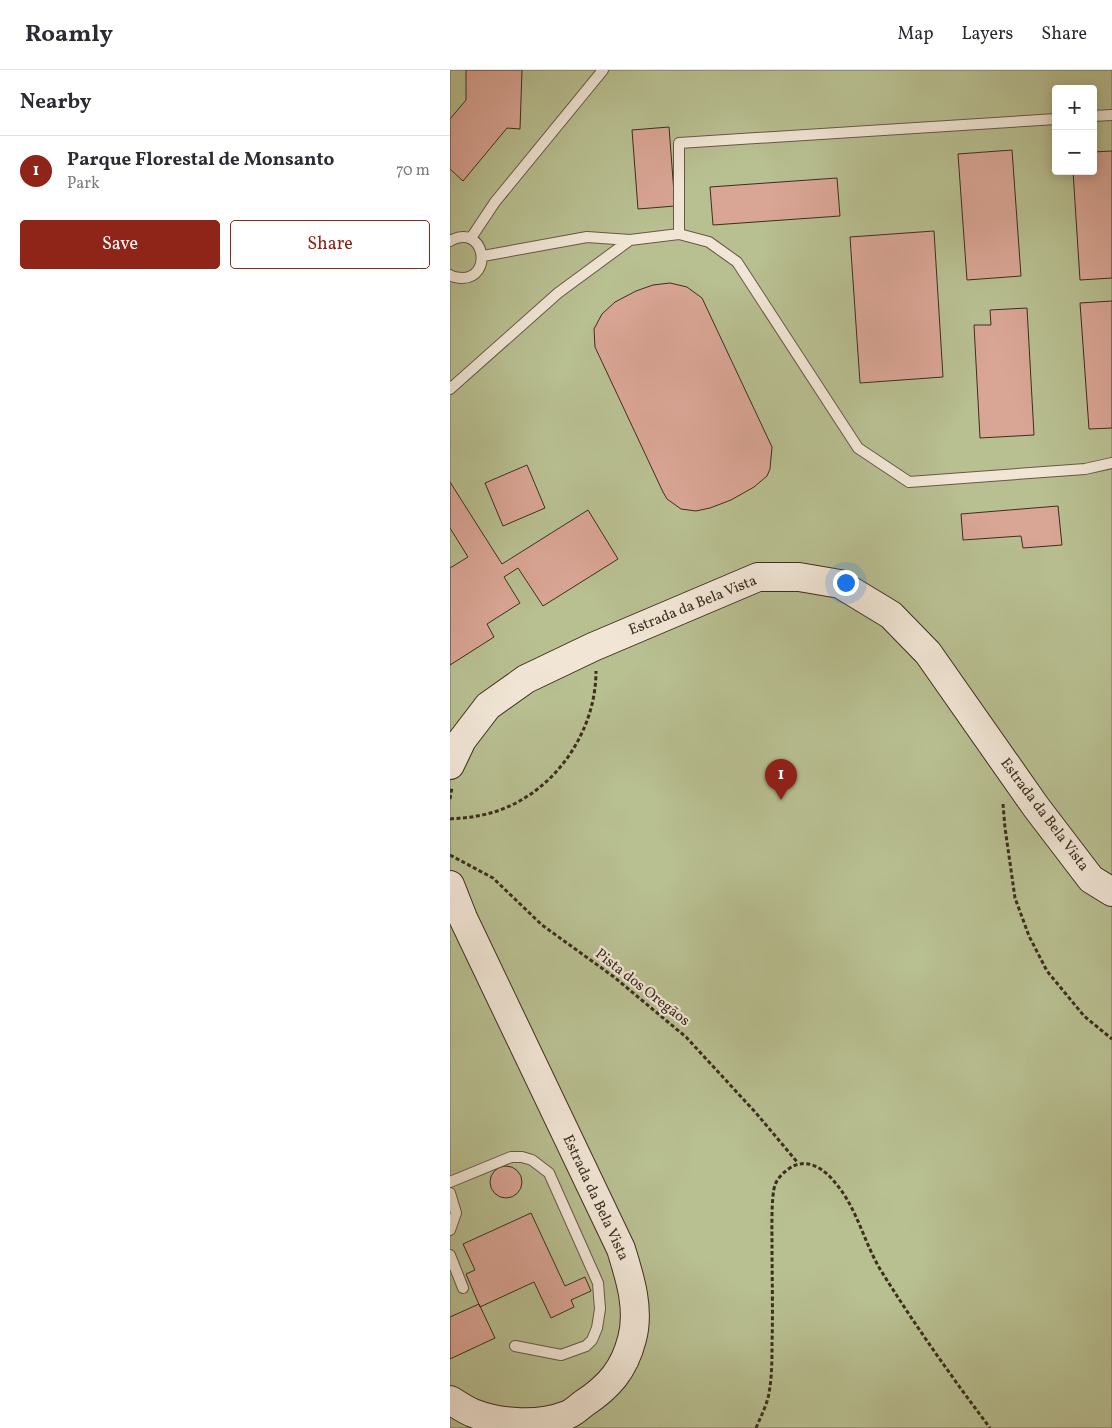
<!DOCTYPE html>
<html lang="en">
<head>
<meta charset="utf-8">
<style>
	:root { --surface:#fff; --page:#f7f7f7; --text:#2b2b33; --muted:#7c7c81; --line:#e1e1e2; --accent:#8f2418 }
	body { margin:0; font-family:Vollkorn,serif; background:var(--page); color:var(--text) }
	.controls { position:absolute; right:15px; top:15px; display:grid; overflow:hidden; border-radius:5px; box-shadow:0 2px 12px #0003 }
	.controls button { width:45px; height:45px; display:grid; place-items:center; padding:0; border:0; border-bottom:1px solid var(--line); background:var(--surface); color:var(--text); font:25px sans-serif }
	.you { position:absolute; left:395px; top:512px; width:18px; height:18px; margin:-12px; border:4px solid #fff; border-radius:50%; background:#1a73e8; box-shadow:0 0 0 8px #1a73e833 }
	.badge { display:grid; place-items:center; width:32px; height:32px; border-radius:50%; background:var(--accent); color:#fff; font-size:16px; font-weight:700 }
	.pin { position:absolute; translate:-50% -41px; filter:drop-shadow(0 1px 2px #0008) }
	.pin::after { content:''; position:absolute; top:26px; width:18px; height:15px; background:inherit; clip-path:polygon(0 0,100% 0,50% 100%) }
	.list { margin:0; padding:0; list-style:none }
	h2 { display:flex; justify-content:space-between; align-items:center; height:65px; margin:0; padding:0 20px; font-size:21px }
	h2 small { font-size:16px; font-weight:400; color:var(--muted) }
	.list li { display:grid; grid-template-columns:32px 1fr auto; gap:15px; align-items:center; box-sizing:border-box; height:70px; padding:0 20px; border-top:1px solid var(--line) }
	.list b { display:block; font-size:19px; white-space:nowrap }
	.list p { margin:0; font-size:16px; white-space:nowrap; color:var(--muted) }
	.list em { font-size:16px; font-style:normal; color:var(--muted) }
	.actions { display:flex; gap:10px; padding:15px 20px }
	.actions a { flex:1; padding:11px 0; border:1px solid var(--accent); border-radius:5px; text-align:center; font-size:18px; color:var(--accent) }
	.actions .main { background:var(--accent); color:#fff }
	.map { position:relative; flex:none; width:662px; height:1358px; overflow:hidden }
	header { display:flex; align-items:center; gap:30px; box-sizing:border-box; height:70px; padding:0 25px; background:var(--surface); border-bottom:1px solid var(--line) }
	header strong { font-size:24px }
	nav { display:flex; gap:28px; margin-inline-start:auto; font-size:18px }
	main { display:flex }
	aside { flex:1; background:var(--surface) }
	.map>svg:first-child { display:block }
	.green { fill:#b8bf91; stroke:#7a7657; fill-rule:evenodd }
	.building { fill:#d9a595; stroke:#3d2e1d }
	.lines { fill:none; stroke-linecap:round; stroke-linejoin:round }
	.lane-casing { stroke:#685946; stroke-width:12 }
	.secondary-casing { stroke:#3d2e1d; stroke-width:30 }
	.path { stroke:#3d2e1d; stroke-width:3; stroke-dasharray:4 2.5; stroke-linecap:butt }
	.lane { stroke:#f1e6d6; stroke-width:10 }
	.secondary { stroke:#f1e6d6; stroke-width:28 }
	.labels { text-anchor:middle; dominant-baseline:central; stroke-width:4.5; stroke-linejoin:round; paint-order:stroke }
	.street-label { font-size:15px; fill:#3d2e1d; stroke:#f1e6d6 }
</style>
</head>
<body>
<header>
<strong>Roamly</strong>
<nav><a>Map</a><a>Layers</a><a>Share</a></nav>
</header>
<main>
<aside>
<h2>Nearby<small></small></h2>
<ul class="list">
<li><span class="badge">1</span><div><b>Parque Florestal de Monsanto</b><p>Park</p></div><em>70 m</em></li>
</ul>
<div class="actions"><a class="main">Save</a><a>Share</a></div>
</aside>
<div class="map">
<svg width="662" height="1358" viewBox="0 0 662 1358">
	<rect width="100%" height="100%" fill="#ead9c0"/>
	<filter id="stains"><feTurbulence type="fractalNoise" baseFrequency=".004" numOctaves="4"/><feColorMatrix values="0 0 0 0 .2 0 0 0 0 .09 0 0 0 0 .02 0 0 0 .5 -.17"/></filter>
	<radialGradient id="worn" r=".72"><stop offset=".6" stop-color="#630" stop-opacity="0"/><stop offset="1" stop-color="#630" stop-opacity=".3"/></radialGradient>
	<path class="green" d="M0 0H662V1358H0ZM606 19H643V101H606Z"/>
	<path class="building" d="M16 0H72L70 59 57 58 13 111 0 99V49L16 30Z
		M219 57 225 136 188 139 182 60Z
		M562 80 571 206 517 210 508 84Z
		M662 81V208L630 210 623 101H643V82Z
		M387 108 390 146 263 155 260 117Z
		M484 161 493 307 410 313 400 167Z
		M220 213 237 217 252 228 322 377 320 399 317 406 304 417 281 430 260 438 246 441 231 439 217 429 213 422 145 277 144 259 152 244 165 232 186 221 203 215Z
		M662 231V358L639 359 630 233Z
		M577 238 584 365 530 368 524 255H541L540 240Z
		M77 395 95 438 53 456 35 413Z
		M0 412 52 494 138 440 168 489 93 536 68 498 54 507 70 533 37 554 44 567 0 595V498L18 487 0 458Z
		M608 436 612 475 573 478 571 466 513 470 511 444Z
		M40 1112a16 16 0 1 1 32 0a16 16 0 1 1-32 0Z
		M81 1143 115 1216 135 1207 141 1221 121 1230 124 1237 101 1248 84 1212 30 1237 16 1204 25 1200 13 1174Z
		M29 1234 45 1268 0 1289V1247Z"/>
	<g class="lines">
		<g class="lane-casing">
			<path id="lane" d="M643 46 662 45
				M229 164V73L606 49
				M21 168 45 132 153 0
				M0 171C35 152 44 209 11 208 6 207 4 208 0 205
				M33 186 137 167 180 170
				M0 319 108 223 180 170 229 164 259 172 287 192 408 378 459 412 635 399 662 393
				M0 1112 61 1087H72L82 1090 99 1103 148 1213 150 1239 147 1258 142 1270 136 1276 111 1285 65 1276
				M0 1123 6 1143 0 1160
				M0 1185 13 1218"/>
		</g>
		<g class="secondary-casing">
			<path id="secondary" d="M0 695 12 670 38 636 76 609 143 577 308 507H349L390 514 441 545 478 583 586 737 641 809 662 822
				M0 815 13 848 171 1179C180 1208 190 1239 182 1269 174 1300 159 1317 133 1334 128 1338 123 1343 117 1345 89 1356 51 1354 23 1343 15 1340 7 1334 0 1330"/>
		</g>
		<path class="path" d="M0 729 2 717
			M553 734 555 758 565 828 579 866 597 901 634 946 662 969
			M0 749C9 748 18 748 27 746 95 735 146 669 146 601
			M0 785 43 808 92 855 164 907 236 967 306 1043 348 1093
			M306 1358C311 1346 317 1335 319 1323 322 1307 322 1289 322 1273 323 1241 322 1208 322 1175 322 1162 321 1126 325 1115 327 1109 332 1104 337 1100 356 1085 375 1099 387 1115 407 1139 414 1172 430 1199 464 1254 501 1306 540 1358"/>
		<use href="#lane" class="lane"/>
		<use href="#secondary" class="secondary"/>
	</g>
	<g class="labels">
		<g class="street-label">
			<text transform="translate(243 536) rotate(-22)">Estrada da Bela Vista</text>
			<text transform="translate(594 745) rotate(53)">Estrada da Bela Vista</text>
			<text transform="translate(192 918) rotate(38)">Pista dos Oregãos</text>
			<text transform="translate(145 1128) rotate(65)">Estrada da Bela Vista</text>
		</g>
	</g>
	<rect width="100%" height="100%" filter="url(#stains)"/>
	<rect width="100%" height="100%" fill="url(#worn)"/>
</svg>
<div class="controls">
<button>+</button>
<button>−</button>
</div>
<div class="you"></div>
<div class="pin badge" style="left:331px;top:730px">1</div>
</div>
</main>
</body>
</html>
